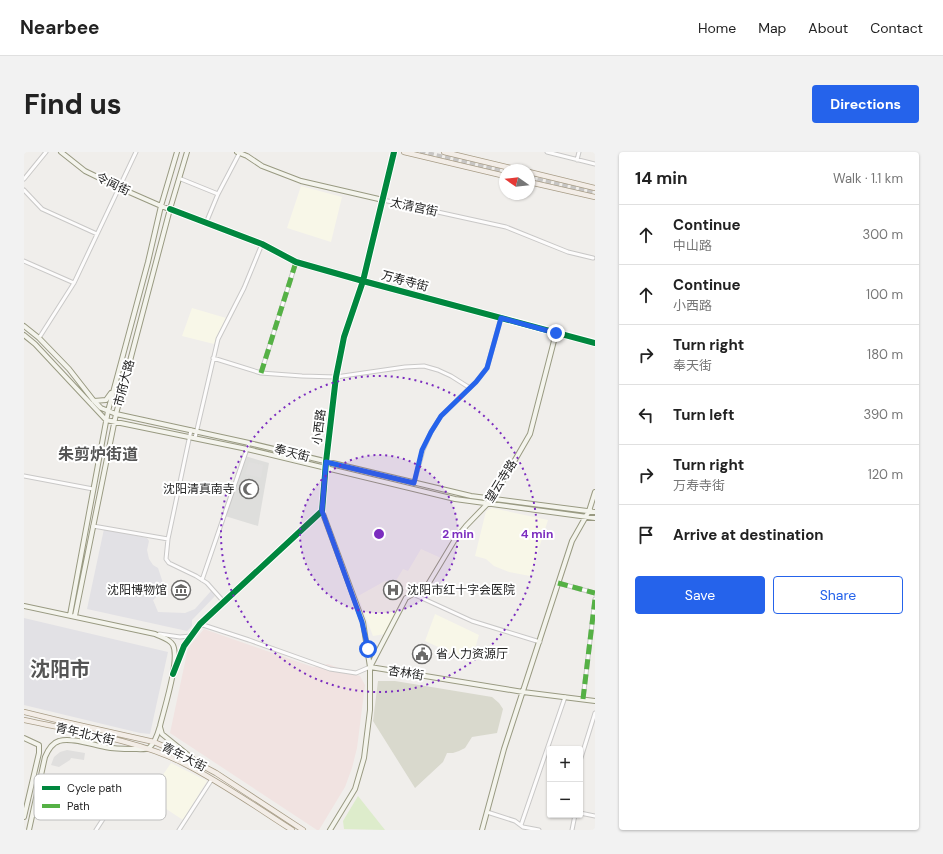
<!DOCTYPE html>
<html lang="en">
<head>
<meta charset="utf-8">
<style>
	:root { --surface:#fff; --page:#f2f2f2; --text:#222; --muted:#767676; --line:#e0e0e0; --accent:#2563eb }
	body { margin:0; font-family:"DM Sans","Noto Sans SC",sans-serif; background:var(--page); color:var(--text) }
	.controls { position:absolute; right:12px; bottom:12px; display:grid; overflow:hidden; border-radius:4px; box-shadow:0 1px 3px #0004 }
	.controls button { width:36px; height:36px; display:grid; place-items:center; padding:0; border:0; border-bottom:1px solid var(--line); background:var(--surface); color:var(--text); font:20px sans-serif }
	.compass { position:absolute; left:475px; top:12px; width:36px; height:36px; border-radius:50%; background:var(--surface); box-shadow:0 1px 3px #0004; rotate:284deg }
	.stop { position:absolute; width:12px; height:12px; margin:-9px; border:3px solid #2563eb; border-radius:50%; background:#fff }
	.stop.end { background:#2563eb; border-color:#fff; box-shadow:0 1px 4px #0008 }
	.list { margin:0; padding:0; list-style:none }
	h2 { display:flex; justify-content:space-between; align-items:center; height:52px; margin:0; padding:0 16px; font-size:17px }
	h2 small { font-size:13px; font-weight:400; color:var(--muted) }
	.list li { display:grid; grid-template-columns:26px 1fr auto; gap:12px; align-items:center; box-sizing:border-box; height:60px; padding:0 16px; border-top:1px solid var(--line) }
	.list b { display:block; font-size:15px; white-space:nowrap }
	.list p { margin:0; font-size:13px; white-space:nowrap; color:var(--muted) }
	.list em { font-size:13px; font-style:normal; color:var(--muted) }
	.actions { display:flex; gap:8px; padding:12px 16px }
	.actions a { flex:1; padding:9px 0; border:1px solid var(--accent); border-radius:4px; text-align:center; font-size:14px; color:var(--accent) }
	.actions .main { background:var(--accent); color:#fff }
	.icon { flex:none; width:22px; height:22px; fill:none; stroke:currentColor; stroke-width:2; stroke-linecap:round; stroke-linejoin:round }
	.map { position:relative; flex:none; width:571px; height:678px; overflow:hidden; border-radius:4px }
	header { display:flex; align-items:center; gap:24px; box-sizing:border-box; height:56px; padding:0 20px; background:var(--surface); border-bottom:1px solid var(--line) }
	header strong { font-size:19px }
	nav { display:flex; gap:22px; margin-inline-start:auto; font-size:14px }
	.intro { display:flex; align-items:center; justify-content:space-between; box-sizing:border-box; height:96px; padding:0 24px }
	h1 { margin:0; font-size:28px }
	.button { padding:10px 18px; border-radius:4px; background:var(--accent); color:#fff; font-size:14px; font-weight:700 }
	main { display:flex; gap:24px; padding:0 24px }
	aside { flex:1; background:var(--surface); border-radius:4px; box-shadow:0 1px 3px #0004 }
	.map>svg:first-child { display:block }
	.commercial { fill:#f1e3e1 }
	.education { fill:#f8f7e8 }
	.religious { fill:#dededc }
	.construction { fill:#d9d9cd }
	.grass { fill:#ddeccb }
	.parking { fill:#e0dfde }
	.plaza { fill:#e2e1e5 }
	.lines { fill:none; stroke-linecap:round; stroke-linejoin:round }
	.highway-tunnel { stroke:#c7c5c3; stroke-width:5.5; stroke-dasharray:5.5 3; stroke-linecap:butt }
	.street-casing { stroke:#c9c8c7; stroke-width:5 }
	.secondary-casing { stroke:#999a82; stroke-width:6 }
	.primary-casing { stroke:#a79c86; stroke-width:6 }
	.street { stroke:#fdfcfc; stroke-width:3 }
	.secondary { stroke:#f4f4ed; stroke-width:4 }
	.primary { stroke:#f3ede7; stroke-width:4.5 }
	.quiet { stroke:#55b145; stroke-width:5; stroke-dasharray:10 5; stroke-linecap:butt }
	.cycleway-casing { stroke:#fff; stroke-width:8 }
	.cycleway { stroke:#00873e; stroke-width:6 }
	.route { stroke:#2563eb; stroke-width:5 }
	.ring { fill:none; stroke:#7b2cbf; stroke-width:2; stroke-dasharray:2 4 }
	.labels { text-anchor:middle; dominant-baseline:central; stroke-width:4; stroke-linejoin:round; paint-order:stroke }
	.street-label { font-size:12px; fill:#222; stroke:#fff }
	.poi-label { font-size:12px; fill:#222; stroke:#fff; text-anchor:end }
	.district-label { font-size:16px; font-weight:bold; fill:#555; stroke:#fff }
	.town-label { font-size:20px; font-weight:bold; fill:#555; stroke:#fff }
	.key { fill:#fff; stroke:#bdbdbd; stroke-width:1 }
	.key-label { font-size:11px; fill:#222 }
	.centre { fill:#7b2cbf; stroke:#fff; stroke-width:2 }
	.ring-label { font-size:12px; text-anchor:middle; font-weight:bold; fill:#7b2cbf; stroke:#fff; stroke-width:4; stroke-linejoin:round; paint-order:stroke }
</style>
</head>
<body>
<header>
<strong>Nearbee</strong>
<nav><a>Home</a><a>Map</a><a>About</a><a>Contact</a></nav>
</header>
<div class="intro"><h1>Find us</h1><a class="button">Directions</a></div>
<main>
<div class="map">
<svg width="571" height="678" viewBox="0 0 571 678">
	<rect width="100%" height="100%" fill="#f0eeeb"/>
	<path class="commercial" d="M180 477 289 515 304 512 336 524 341 533 333 596 328 616 321 635 295 678H293L146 581 164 496Z"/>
	<path class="education" d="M277 34 318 45 307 90 263 76Z
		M168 156 202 166 190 192 158 184Z
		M468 356 524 368 506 424 485 420 470 414 462 407 451 404 462 359Z
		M397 397 417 406 402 433 383 443 361 482 349 484 334 444 361 429 370 432 379 417 384 419Z
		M411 462 455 483 447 510 401 489Z
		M147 611 183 629 159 668 124 645Z"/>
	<path class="religious" d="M221 304 245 311 234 374 201 364Z"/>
	<path class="construction" d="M354 529H371L468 545 475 551 479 557 473 581 448 585 441 596 435 599 429 601H423L419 610 391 636 349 569Z"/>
	<path class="grass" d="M334 644 361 678 320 677 319 669Z"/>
	<path class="parking" d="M225 310 239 313 237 326 221 322Z
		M43 598 61 601 60 608 47 606 46 608 35 615 27 613 30 605 36 600Z"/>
	<path class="plaza" d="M80 377 123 386 125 389 123 398 125 407 129 413 134 416 139 431 137 441 129 448 134 460 161 461 171 457 187 439 191 444 168 468V474L163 479 63 457Z
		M0 466 144 500 126 582 116 581 0 553Z"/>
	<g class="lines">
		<path class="highway-tunnel" d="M396 0 481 20
			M505 26 571 41"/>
		<g class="street-casing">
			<path id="street" d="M523 0 571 12
				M553 8 555 0
				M0 27 22 0
				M157 27 194 42
				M0 38 18 57 73 82
				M359 48 482 75 544 100 569 106
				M182 71 194 42 216 0
				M0 109 50 131
				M15 186 50 131 112 0
				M189 206 237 221 278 224 312 225 381 215 400 214 414 218 427 224 446 236
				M237 221 272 110
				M167 278 144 387 142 407 145 411 172 424 183 431 199 449
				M171 286 194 187 220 136 238 92
				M0 324 69 337
				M390 331 399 298 407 280 417 264 452 230 463 216 477 166
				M69 374 144 387
				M178 428 225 291
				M534 431 571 441
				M389 442 448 469 516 490
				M176 472 225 488 306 517 332 521 346 515
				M135 482 156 485 167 484
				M151 517 160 494 176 472 298 359
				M559 547 571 447
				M556 609 571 561
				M463 660 491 669 499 675 515 678
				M556 661 571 664
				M497 673 541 545
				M72 678 103 630
				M155 678 188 627
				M548 678 551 663"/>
		</g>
		<g class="secondary-casing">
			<path id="secondary" d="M37 0 61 19 96 36 137 54 238 92 272 110 339 129 571 191
				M213 0 223 4 238 14 277 29 359 48
				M0 174 15 186 45 217 70 249 77 256 92 262 225 291 447 344 571 360
				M532 181 506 282 469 346 442 374 430 389 403 434 382 446 346 515 499 540 571 549
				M0 183 11 192 82 268 223 297 431 347 571 366
				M70 249 82 248 87 241
				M0 454 131 482C137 485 146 487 149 493 156 508 140 557 136 574 134 581 131 591 125 596 121 598 114 597 109 597 100 597 91 597 81 595 69 593 47 585 35 589 28 591 24 598 21 605L5 678
				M46 463 84 259 124 110 137 54 153 0
				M51 464 92 262 146 57 163 0
				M136 575 138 582 169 607
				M0 586 15 593V601L0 665
				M306 678 331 637 340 606 346 558V515L339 470 298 359 302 310 312 225 320 185 339 129 370 0
				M458 678 480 597 548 389 565 359 571 340"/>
		</g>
		<g class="primary-casing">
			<path id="primary" d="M380 0 481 24
				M420 0 495 18
				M505 20 571 36
				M505 30 571 45
				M0 560 41 570 130 590 151 599 192 621 279 678
				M0 568C50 579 114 588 159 611 197 630 232 655 268 678"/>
		</g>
		<use href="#street" class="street"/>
		<use href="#secondary" class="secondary"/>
		<use href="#primary" class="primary"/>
		<path class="quiet" d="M237 221 272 110
			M534 431 571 441
			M559 547 571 447"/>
		<g class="cycleway-casing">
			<path id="cycleway" d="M146 57 238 92 272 110 339 129 571 191
				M149 522 160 494 176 472 298 359 302 310 312 225 320 185 339 129 370 0"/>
		</g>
		<use href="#cycleway" class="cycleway"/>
	</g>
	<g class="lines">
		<path class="route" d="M344 497 338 470 298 359 302 310 390 331 398 298 407 280 417 264 452 230 463 216 477 166 532 181"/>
	</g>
	<circle cx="355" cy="382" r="79" fill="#7b2cbf" fill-opacity=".12"/>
	<g class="ring">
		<circle cx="355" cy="382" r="79"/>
		<circle cx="355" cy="382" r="158"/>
	</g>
	<defs>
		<g id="mosque-ring" transform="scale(1)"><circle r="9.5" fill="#fff" stroke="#6a6968" stroke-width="1.5"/><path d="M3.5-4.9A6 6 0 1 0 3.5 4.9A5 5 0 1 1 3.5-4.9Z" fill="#6a6968"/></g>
		<g id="museum-ring" transform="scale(1)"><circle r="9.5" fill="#fff" stroke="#6a6968" stroke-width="1.5"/><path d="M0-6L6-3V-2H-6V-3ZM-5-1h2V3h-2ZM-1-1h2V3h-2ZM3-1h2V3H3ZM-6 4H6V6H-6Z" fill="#6a6968"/></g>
		<g id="hospital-ring" transform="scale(1)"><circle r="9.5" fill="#fff" stroke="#6a6968" stroke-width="1.5"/><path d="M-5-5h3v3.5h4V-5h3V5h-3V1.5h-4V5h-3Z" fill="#6a6968"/></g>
		<g id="civic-ring" transform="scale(1)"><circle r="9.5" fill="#fff" stroke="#6a6968" stroke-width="1.5"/><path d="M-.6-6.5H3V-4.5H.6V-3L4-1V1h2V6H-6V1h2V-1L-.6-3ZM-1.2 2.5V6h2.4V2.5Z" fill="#6a6968"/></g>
	</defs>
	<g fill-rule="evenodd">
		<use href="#mosque-ring" x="225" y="337"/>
		<use href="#museum-ring" x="157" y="438"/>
		<use href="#hospital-ring" x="369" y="438"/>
		<use href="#civic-ring" x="398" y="502"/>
	</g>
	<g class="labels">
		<g class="street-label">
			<text transform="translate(89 32) rotate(26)">令闻街</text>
			<text transform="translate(390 55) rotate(12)">太清宫街</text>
			<text transform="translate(381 129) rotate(15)">万寿寺街</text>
			<text transform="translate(100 231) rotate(-75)">市府大路</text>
			<text transform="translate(295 275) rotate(-83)">小西路</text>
			<text transform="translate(268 301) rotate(14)">奉天街</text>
			<text transform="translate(477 329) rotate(-58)">望云寺路</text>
			<text transform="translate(382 521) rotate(9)">杏林街</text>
			<text transform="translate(61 582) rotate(13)">青年北大街</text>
			<text transform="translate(160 605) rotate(27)">青年大街</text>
		</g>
		<g class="poi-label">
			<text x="211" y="337">沈阳清真南寺</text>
			<text x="143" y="438">沈阳博物馆</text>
			<text x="383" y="438" text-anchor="start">沈阳市红十字会医院</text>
			<text x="412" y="502" text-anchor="start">省人力资源厅</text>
		</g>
		<g class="district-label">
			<text x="74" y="302">朱剪炉街道</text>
		</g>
		<g class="town-label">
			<text x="36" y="517">沈阳市</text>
		</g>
	</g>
	<rect x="10" y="622" width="132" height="46" rx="6" class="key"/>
	<rect x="18" y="634" width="18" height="4" fill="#00873e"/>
	<rect x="18" y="652" width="18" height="4" fill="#55b145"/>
	<g class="key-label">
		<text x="43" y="640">Cycle path</text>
		<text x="43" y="658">Path</text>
	</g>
	<circle cx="355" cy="382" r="6" class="centre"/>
	<g class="ring-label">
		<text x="434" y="386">2 min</text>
		<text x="513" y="386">4 min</text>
	</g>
</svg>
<div class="controls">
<button>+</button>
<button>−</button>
</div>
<svg class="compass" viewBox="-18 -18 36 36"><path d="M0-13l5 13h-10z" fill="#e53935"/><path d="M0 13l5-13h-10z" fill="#767676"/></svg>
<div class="stop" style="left:344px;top:497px"></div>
<div class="stop end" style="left:532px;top:181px"></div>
</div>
<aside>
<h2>14 min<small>Walk · 1.1 km</small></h2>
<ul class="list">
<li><svg class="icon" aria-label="ahead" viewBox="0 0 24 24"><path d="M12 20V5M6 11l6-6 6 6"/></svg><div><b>Continue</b><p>中山路</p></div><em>300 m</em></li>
<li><svg class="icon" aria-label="ahead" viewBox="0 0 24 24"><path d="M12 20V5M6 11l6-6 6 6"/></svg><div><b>Continue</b><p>小西路</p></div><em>100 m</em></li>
<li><svg class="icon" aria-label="right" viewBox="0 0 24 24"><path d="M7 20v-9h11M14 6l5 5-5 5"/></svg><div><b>Turn right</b><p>奉天街</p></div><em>180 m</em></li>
<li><svg class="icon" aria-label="left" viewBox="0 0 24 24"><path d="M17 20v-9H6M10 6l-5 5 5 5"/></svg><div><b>Turn left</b></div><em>390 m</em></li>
<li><svg class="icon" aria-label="right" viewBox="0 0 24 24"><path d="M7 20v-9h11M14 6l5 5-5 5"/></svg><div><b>Turn right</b><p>万寿寺街</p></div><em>120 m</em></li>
<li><svg class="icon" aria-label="arrive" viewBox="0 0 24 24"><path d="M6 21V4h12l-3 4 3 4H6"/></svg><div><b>Arrive at destination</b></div></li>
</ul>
<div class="actions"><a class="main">Save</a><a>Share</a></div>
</aside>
</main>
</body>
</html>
